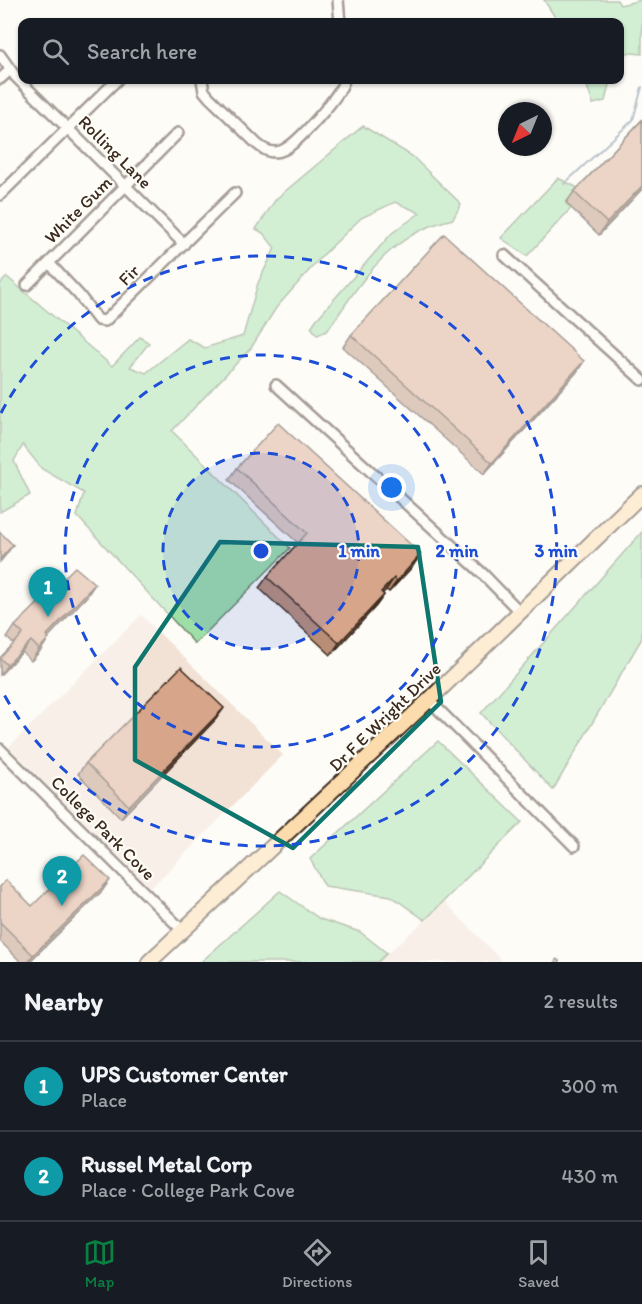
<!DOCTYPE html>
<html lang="en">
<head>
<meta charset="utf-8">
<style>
	:root { --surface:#171b24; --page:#20242c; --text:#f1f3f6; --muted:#9ea1a6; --line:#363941; --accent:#0b8043 }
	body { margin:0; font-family:Itim,sans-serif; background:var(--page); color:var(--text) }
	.compass { position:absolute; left:498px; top:102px; width:54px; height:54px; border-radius:50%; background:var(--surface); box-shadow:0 2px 4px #0004; rotate:223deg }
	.you { position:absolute; left:392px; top:488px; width:21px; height:21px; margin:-15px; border:4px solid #fff; border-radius:50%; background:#1a73e8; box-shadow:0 0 0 9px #1a73e833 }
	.badge { display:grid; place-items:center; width:39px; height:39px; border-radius:50%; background:var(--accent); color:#fff; font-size:20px; font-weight:700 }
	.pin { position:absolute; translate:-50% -50px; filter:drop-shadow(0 2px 3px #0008) }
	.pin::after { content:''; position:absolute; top:32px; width:21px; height:18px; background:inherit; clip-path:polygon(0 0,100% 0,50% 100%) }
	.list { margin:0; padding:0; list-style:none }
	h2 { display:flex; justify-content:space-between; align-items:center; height:78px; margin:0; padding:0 24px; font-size:26px }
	h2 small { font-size:20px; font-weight:400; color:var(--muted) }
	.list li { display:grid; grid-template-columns:39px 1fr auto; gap:18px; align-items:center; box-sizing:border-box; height:90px; padding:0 24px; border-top:2px solid var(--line) }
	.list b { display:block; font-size:22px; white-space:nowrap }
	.list p { margin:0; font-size:20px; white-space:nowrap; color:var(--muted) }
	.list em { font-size:20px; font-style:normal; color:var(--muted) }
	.icon { flex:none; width:33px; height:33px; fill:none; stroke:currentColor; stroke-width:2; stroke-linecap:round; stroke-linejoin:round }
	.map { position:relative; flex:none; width:642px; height:962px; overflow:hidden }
	.search { position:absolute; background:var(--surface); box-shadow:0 2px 4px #0004; left:18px; right:18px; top:18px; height:66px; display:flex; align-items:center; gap:15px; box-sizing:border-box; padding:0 21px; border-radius:12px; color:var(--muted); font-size:22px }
	.sheet { height:258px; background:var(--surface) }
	nav { display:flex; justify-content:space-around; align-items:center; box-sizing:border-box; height:84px; border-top:2px solid var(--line); background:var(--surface); font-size:16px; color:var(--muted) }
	nav a { display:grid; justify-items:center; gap:3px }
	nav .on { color:var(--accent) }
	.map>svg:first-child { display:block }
	.built { fill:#f2e2d6 }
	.green { fill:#9edfa8; stroke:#6c8463; stroke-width:1.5 }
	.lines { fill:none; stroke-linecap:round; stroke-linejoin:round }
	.stream { stroke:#6d8398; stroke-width:2 }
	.minor-casing { stroke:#3b2a1e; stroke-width:14 }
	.highway-casing { stroke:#3b2a1e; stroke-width:18 }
	.minor { stroke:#fdfcf7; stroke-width:9 }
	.highway { stroke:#fcdcac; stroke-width:14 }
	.rail-casing { stroke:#3b2a1e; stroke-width:4.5 }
	.rail { stroke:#fdfcf7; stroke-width:2; stroke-dasharray:7; stroke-linecap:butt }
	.wall { fill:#b98e77; stroke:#3b2a1e; stroke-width:1.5 }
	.shaded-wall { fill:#967461; stroke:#3b2a1e; stroke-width:1.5 }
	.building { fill:#d7a58a; stroke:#3b2a1e; stroke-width:1.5 }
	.marked { fill:none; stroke:#0f766e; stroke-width:4.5; stroke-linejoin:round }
	.ring { fill:none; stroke:#1d4ed8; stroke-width:3; stroke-dasharray:10 8 }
	.labels { text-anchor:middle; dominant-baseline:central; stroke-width:4.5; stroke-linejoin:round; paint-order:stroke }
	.street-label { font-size:18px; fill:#3b2a1e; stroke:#fdfcf7 }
	.centre { fill:#1d4ed8; stroke:#fdfcf7; stroke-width:3 }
	.ring-label { font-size:18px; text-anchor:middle; font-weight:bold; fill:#1d4ed8; stroke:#fdfcf7; stroke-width:4.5; stroke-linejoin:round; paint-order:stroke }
</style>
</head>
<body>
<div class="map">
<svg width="642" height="962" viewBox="0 0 642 962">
	<rect width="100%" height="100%" fill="#fdfcf7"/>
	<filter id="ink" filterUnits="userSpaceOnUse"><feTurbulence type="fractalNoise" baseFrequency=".0167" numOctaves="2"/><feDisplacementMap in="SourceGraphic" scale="12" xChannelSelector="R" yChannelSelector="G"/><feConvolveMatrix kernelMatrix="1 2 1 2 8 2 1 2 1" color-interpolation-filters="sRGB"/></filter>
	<g filter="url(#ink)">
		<path class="built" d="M141 615 283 755 151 888 9 747Z
			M444 901 503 962H378L425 920Z"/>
		<path class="green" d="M544 0H617L620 5 642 0V54L620 52V22H558Z
			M585 80H610L605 101 593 104Z
			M363 126 412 156 461 204 453 219C388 234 363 280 327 331L317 335 311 327 316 320 392 233 420 213 395 202 361 218 321 257 276 308 251 348 172 431 290 548 195 644 77 516 84 493 42 469 23 445 14 461 30 495 0 512V284L7 277 112 366 140 337 149 343 130 367 146 373 188 339 205 348 243 336 258 283 275 248 263 233 256 229 276 199Z
			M558 178 586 192 527 256 501 238Z
			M642 532V638L553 790 481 713Z
			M438 741 522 822 425 920 391 896 325 886 310 859Z
			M280 891 320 919 360 932 387 953 378 962H201Z"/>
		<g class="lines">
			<path class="stream" d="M564 184 633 120 642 87"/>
			<g class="minor-casing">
				<path id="minor" d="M338 0 340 22
					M0 55 15 76 184 244
					M0 79 10 70
					M202 80 204 91 209 97 257 144C264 150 273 155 283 150 297 144 342 94 344 80
					M0 195 117 80
					M504 255 642 380
					M49 263 79 295 98 320 105 321 235 193
					M27 285 178 133
					M276 385 482 573 520 612
					M429 700 574 846
					M0 749 182 930"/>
			</g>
			<g class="highway-casing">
				<path id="highway" d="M149 962 429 700 642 494"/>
			</g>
			<use href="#minor" class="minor"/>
			<use href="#highway" class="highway"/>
			<g class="rail-casing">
				<path id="rail" d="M557 961 558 962"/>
			</g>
			<use href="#rail" class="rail"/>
		</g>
		<path class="wall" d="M642 120V189L599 235 566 203 574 192Z
			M351 335 584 361 576 373 484 474 343 347Z
			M237 468 413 566 389 592 386 590 382 593 384 595 376 606 331 655 259 588 267 577 298 543 229 480Z
			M87 596 48 637 41 650 31 661 22 652 0 675V658L14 644 7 638 15 626Z
			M216 719 121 818 78 774 86 763Z
			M0 887 32 906 102 891 29 962H21L0 941Z"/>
		<path class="shaded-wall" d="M642 186V189L599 235 607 223Z
			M584 361 576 373 484 474 492 463Z
			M13 545 5 556 0 562V559Z
			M421 554 413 566 389 592 397 581Z
			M394 578 386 590 373 604 381 592Z
			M95 584 87 596 39 647 47 635Z
			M384 595 376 606 331 655 339 643Z
			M49 638 41 650 31 661 39 649Z
			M31 641 22 652 0 675 7 665Z
			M224 708 216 719 121 818 129 806Z
			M110 880 102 891 29 962H28L33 955Z"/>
		<path class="building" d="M642 120V186L607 223 574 192Z
			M444 234 584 361 492 463 351 335Z
			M278 423 421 554 397 581 394 578 381 592 384 595 339 643 267 577 307 533 237 468Z
			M0 532 13 545 0 559Z
			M75 567 95 584 47 635 49 638 39 649 31 641 7 665 0 658 23 634 15 626Z
			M181 667 224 708 129 806 86 763Z
			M84 855 110 880 33 955 0 922V887L6 880 32 906Z"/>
	</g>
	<path d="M0 0H642V962H0ZM220 542 418 547 441 702 293 848 135 760V667Z" fill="#fdfcf7" fill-opacity=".55" fill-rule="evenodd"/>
	<path class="marked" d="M220 542 418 547 441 702 293 848 135 760V667Z"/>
	<circle cx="261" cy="551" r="98" fill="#1d4ed8" fill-opacity=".12"/>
	<g class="ring">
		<circle cx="261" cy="551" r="98"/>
		<circle cx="261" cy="551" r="196"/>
		<path d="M1 413A295 295 0 1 1 1 689"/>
	</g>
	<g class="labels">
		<g class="street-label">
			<text transform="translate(115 152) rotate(45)">Rolling Lane</text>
			<text transform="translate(78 210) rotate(-45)">White Gum</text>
			<text transform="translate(129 275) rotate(-45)">Fir</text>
			<text transform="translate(385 717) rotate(-44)">Dr F E Wright Drive</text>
			<text transform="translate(103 828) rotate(45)">College Park Cove</text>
		</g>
	</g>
	<circle cx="261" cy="551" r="9" class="centre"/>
	<g class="ring-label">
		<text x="359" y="557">1 min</text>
		<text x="457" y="557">2 min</text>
		<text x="556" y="557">3 min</text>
	</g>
</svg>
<svg class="compass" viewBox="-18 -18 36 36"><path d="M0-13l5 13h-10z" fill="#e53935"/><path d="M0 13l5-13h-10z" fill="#9ea1a6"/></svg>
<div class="you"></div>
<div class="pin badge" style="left:48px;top:617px;background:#0f9aa8">1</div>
<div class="pin badge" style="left:62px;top:906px;background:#0f9aa8">2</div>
<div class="search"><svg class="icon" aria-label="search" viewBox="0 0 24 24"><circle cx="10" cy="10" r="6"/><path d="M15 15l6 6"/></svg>Search here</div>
</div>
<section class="sheet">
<h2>Nearby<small>2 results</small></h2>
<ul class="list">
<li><span class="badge" style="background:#0f9aa8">1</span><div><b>UPS Customer Center</b><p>Place</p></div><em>300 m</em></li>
<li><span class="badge" style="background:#0f9aa8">2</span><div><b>Russel Metal Corp</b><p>Place · College Park Cove</p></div><em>430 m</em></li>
</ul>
</section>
<nav>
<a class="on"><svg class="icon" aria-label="map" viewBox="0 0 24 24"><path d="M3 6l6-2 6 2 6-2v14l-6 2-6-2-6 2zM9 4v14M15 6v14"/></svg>Map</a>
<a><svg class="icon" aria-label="directions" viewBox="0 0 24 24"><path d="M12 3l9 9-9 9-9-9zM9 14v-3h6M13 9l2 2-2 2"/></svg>Directions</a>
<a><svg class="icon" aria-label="saved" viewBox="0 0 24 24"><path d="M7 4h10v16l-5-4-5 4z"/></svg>Saved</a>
</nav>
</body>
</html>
